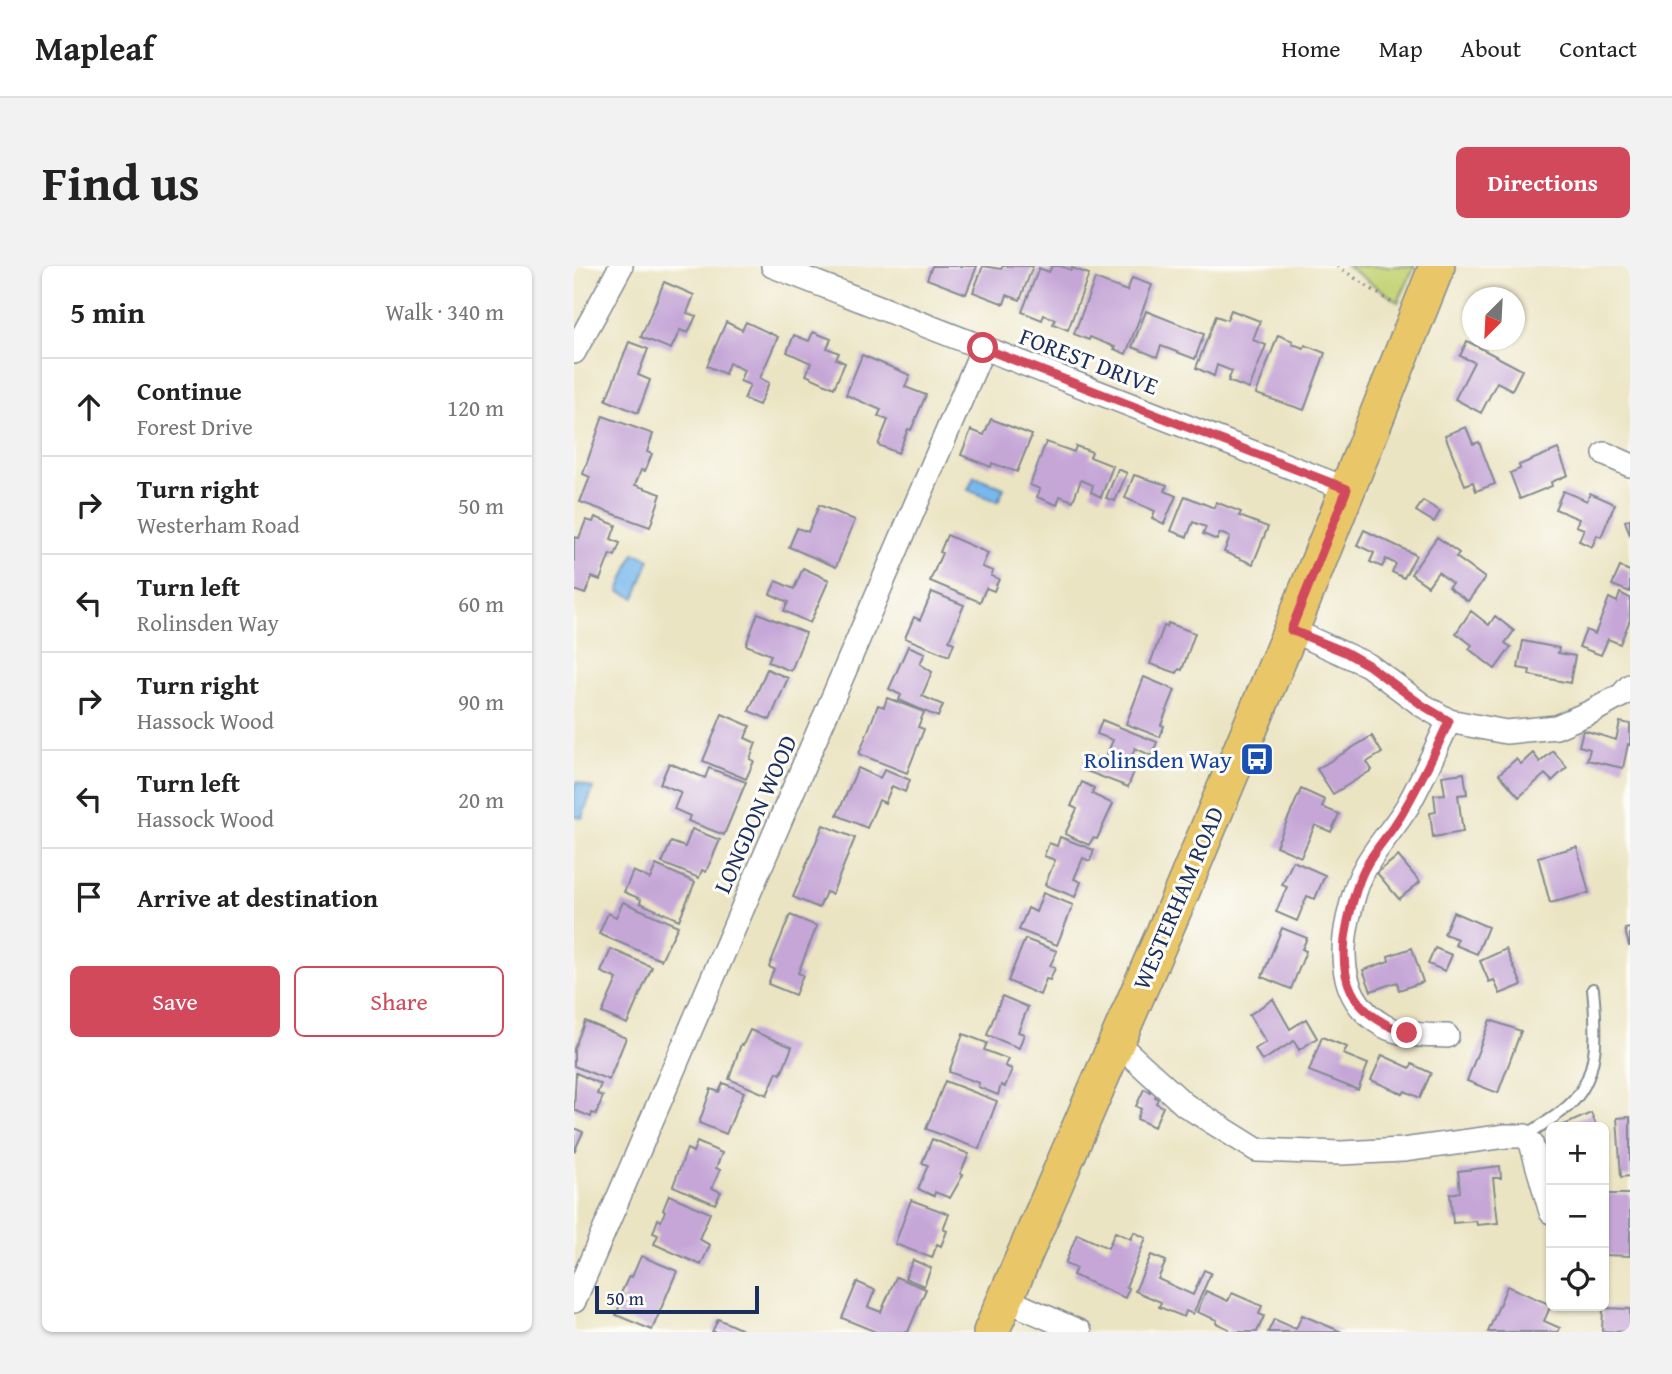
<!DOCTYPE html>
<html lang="en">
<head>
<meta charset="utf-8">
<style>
	:root { --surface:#fff; --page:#f2f2f2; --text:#222; --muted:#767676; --line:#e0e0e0; --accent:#d1495b }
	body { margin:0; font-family:"Gentium Book Plus",serif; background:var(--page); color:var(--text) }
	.controls { position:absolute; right:21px; bottom:21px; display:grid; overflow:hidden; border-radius:10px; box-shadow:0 2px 5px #0004 }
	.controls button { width:63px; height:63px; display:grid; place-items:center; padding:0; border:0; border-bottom:2px solid var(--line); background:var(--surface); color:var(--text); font:35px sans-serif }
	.compass { position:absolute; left:888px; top:21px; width:63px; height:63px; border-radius:50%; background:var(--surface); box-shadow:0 2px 5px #0004; rotate:204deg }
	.scale { position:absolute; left:21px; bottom:18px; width:164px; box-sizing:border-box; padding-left:7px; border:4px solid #1b2f5e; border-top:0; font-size:19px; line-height:24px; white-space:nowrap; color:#1b2f5e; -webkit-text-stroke:5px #fdfcf7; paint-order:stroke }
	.stop { position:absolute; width:21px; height:21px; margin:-16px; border:5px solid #d1495b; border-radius:50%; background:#fff }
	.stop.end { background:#d1495b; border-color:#fff; box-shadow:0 2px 7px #0008 }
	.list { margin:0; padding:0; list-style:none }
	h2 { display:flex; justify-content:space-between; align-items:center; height:91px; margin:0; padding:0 28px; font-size:30px }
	h2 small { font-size:23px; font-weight:400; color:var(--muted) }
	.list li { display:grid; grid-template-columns:46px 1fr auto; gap:21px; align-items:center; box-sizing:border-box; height:98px; padding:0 28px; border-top:2px solid var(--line) }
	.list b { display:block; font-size:26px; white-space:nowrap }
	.list p { margin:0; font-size:23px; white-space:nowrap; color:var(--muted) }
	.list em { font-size:23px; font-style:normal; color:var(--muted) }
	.actions { display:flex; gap:14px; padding:21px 28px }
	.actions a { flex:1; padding:16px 0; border:2px solid var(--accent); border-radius:10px; text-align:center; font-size:24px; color:var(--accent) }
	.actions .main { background:var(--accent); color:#fff }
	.icon { flex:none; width:38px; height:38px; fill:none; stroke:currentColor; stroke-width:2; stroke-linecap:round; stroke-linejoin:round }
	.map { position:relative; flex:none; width:1056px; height:1066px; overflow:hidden; border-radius:10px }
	header { display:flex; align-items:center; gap:42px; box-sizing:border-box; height:98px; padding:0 35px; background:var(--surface); border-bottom:2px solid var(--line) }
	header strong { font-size:33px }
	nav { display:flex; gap:38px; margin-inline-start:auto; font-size:24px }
	.intro { display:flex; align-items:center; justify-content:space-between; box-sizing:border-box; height:168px; padding:0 42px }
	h1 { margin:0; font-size:49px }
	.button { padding:18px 32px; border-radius:10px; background:var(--accent); color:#fff; font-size:24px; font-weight:700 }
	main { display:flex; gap:42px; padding:0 42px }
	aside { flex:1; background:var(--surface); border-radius:10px; box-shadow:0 2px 5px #0004 }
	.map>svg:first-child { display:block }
	.green { fill:#c4d376; stroke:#70816a; stroke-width:2 }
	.water { fill:#78b8ec; stroke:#4a74a5; stroke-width:2 }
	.building { fill:#c5a6d7 }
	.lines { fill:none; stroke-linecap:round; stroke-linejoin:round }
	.lane-casing { stroke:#838a90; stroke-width:14 }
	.street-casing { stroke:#838a90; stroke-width:26 }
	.primary-casing { stroke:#838a90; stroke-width:38 }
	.path { stroke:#838a90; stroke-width:3.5; stroke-dasharray:2 5; stroke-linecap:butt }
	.lane { stroke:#fff; stroke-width:10 }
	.street { stroke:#fff; stroke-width:23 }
	.primary { stroke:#e9c769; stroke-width:35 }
	.route { stroke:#d1495b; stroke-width:9 }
	.labels { text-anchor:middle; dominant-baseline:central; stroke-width:6; stroke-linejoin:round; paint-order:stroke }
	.street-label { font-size:24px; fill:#1b2f5e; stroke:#fdfcf7 }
	.transit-label { font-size:24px; fill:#164399; stroke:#fdfcf7; text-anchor:end }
</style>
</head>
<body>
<header>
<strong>Mapleaf</strong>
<nav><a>Home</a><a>Map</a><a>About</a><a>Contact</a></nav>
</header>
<div class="intro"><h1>Find us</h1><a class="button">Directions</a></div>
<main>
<aside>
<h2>5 min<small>Walk · 340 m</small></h2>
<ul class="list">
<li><svg class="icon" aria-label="ahead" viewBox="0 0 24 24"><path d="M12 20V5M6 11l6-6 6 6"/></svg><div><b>Continue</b><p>Forest Drive</p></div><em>120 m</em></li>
<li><svg class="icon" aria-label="right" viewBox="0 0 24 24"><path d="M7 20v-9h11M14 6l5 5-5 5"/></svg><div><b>Turn right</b><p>Westerham Road</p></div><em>50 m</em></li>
<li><svg class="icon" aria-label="left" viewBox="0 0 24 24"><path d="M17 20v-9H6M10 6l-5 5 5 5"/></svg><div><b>Turn left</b><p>Rolinsden Way</p></div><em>60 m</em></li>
<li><svg class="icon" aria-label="right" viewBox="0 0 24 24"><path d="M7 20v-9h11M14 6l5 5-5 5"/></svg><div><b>Turn right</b><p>Hassock Wood</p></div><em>90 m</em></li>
<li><svg class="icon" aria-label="left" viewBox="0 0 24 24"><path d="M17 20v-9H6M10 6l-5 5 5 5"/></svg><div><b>Turn left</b><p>Hassock Wood</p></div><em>20 m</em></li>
<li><svg class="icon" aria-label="arrive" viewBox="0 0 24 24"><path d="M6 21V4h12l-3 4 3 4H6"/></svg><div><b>Arrive at destination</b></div></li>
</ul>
<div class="actions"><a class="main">Save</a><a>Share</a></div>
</aside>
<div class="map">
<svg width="1056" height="1066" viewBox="0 0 1056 1066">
	<rect width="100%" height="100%" fill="#fdfcf7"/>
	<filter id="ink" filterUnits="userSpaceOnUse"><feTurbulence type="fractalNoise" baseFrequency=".0143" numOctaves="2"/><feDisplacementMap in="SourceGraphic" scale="14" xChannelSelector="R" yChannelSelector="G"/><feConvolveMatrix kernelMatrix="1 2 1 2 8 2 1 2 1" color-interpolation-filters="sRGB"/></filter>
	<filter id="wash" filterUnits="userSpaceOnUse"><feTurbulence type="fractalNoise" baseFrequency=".00686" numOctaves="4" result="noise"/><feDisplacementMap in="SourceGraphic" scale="28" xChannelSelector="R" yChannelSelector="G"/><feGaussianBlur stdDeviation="1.57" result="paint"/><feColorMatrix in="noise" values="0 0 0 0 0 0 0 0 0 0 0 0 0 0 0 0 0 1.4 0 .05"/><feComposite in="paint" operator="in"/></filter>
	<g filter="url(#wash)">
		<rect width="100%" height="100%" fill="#ebe4c3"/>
		<path class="green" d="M773 0H841L824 36Z"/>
		<path class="water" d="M400 210 430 222 424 236 394 224Z
			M60 287 76 293 61 332 45 325Z
			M3 516 19 522 8 552 0 550V524Z"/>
		<g id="blocks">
			<path class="building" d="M358 0H403L392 28 353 13Z
				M409 0 427 3 429 0H459L446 34 433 29 430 38 399 26Z
				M478 0H486L497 4 498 2 515 8 494 64 479 58 481 53 470 49 468 54 448 46 465 2 475 6Z
				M558 12 578 19 552 88 540 83 541 81 516 71 515 74 500 68 521 13 553 25Z
				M90 16 120 29 113 47 122 50 114 67 106 64 97 83 67 71Z
				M657 44 686 55 679 74 692 79 675 123 654 115 658 105 643 99 640 110 622 102 642 50 653 54Z
				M572 45 630 68 621 93 587 80 583 91 558 81Z
				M152 56 168 64 172 56 204 71 186 112 195 117 185 139 170 133 176 119 166 115 170 104 155 97 151 108 133 100Z
				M239 66 257 73 253 82 265 87 262 93 271 97 260 122 232 109 237 97 213 86 220 69 235 75Z
				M704 69 719 75 718 78 730 82 731 79 751 87 730 144 682 128Z
				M893 75 948 104 938 124 923 116 907 147 881 133 900 96 886 90Z
				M55 76 74 83 64 109 76 114 64 147 32 134Z
				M288 89 336 109 331 121 352 129 337 164 334 163 324 187 304 179 314 154 304 150 307 144 272 129Z
				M29 150 79 168 73 186 78 188 71 205 67 204 61 219 87 228 76 261 6 236 16 211 9 208Z
				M417 153 458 169 443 206 418 197 417 201 387 189 397 164 410 169Z
				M892 161 899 178 905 176 921 218 902 225 899 216 891 219 871 169Z
				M472 176 500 186 502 180 518 186 516 191 539 200 527 231 517 226 519 219 507 214 499 235 486 230 483 239 463 231 466 223 456 219Z
				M984 183 994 209 977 216 978 220 946 233 936 207 946 203 945 199Z
				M544 203 553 207 541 235 532 232Z
				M560 209 593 219 591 225 602 230 590 258 578 252 581 245 551 232Z
				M989 225 1013 235 1016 227 1041 238 1027 271 1023 269 1018 281 1005 275 1010 263 1002 260 1005 253 981 243Z
				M611 230 640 242 642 236 667 246 665 250 694 261 679 298 650 286 656 271 646 267 643 274 629 268 632 261 619 256 613 271 597 265Z
				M849 235 866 245 860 256 842 245Z
				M245 239 281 254 262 301 215 281 223 262 234 266Z
				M21 251 42 259 37 273 46 277 41 290 36 288 26 314 18 311 11 328 0 324V271L5 272 12 254 19 256Z
				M1056 253V269L1051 255Z
				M790 264 842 289 830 312 818 306 822 298 812 293 808 301 796 296 800 287 783 279Z
				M373 269 414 287 408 301 419 305 417 310 425 313 420 325 412 322 406 336 356 315 368 287 366 286Z
				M863 271 885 287 882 291 911 312 894 335 874 321 878 317 864 306 854 320 837 308Z
				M1046 301 1056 305V326L1038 319Z
				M229 302 255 314 236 357 210 345 214 336 196 328 202 315 220 323Z
				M358 326 390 339 375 375 380 377 375 390 331 372 340 351 346 354Z
				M1046 327 1056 332V354L1046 378 1034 373 1027 389 1005 381 1012 364 1021 368 1035 332 1043 336Z
				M897 345 915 359 921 350 940 365 931 377 937 381 921 403 895 383 898 379 882 367Z
				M184 347 232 367 217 405 194 396 197 389 172 379Z
				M594 357 621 367 608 404 605 403 603 407 576 398 590 360 593 361Z
				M949 375 985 382 984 387 1001 390 996 417 955 409 956 404 944 402Z
				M334 380 351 387 346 398 358 406 348 430 369 439 364 451 325 434 327 429 315 423Z
				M193 403 214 412 196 454 175 445Z
				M570 411 601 424 587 459 590 460 586 471 552 458Z
				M313 432 350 446 344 461 350 463 333 507 285 488 304 439 310 441Z
				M148 448 176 460 171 472 182 477 176 493 180 495 172 513 129 495Z
				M528 454 583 476 578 490 561 482 555 497 562 500 554 521 507 503 513 488 530 495 539 474 523 468Z
				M1046 456 1056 458V479L1054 478 1049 502 1013 494 1016 483 1005 480 1009 464 1042 474Z
				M798 470 808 487 793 496 798 504 759 528 743 503Z
				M979 485 993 501 978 515 971 508 945 531 925 508 942 493 947 498 959 487 966 496Z
				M95 497 131 512 135 502 172 516 150 569 114 555 116 550 100 543 107 526 86 518Z
				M284 502 306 512 311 503 336 514 331 526 318 520 311 537 305 534 293 562 263 549Z
				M890 507 893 528 884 529 889 566 859 571 856 547 862 546 860 529 871 528 868 510Z
				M508 516 520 522 518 528 539 538 523 573 519 572 515 579 491 568 503 543 497 540Z
				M727 523 751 534 748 541 765 548 757 566 741 559 727 591 702 580Z
				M249 559 281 572 258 628 252 626 245 642 219 631Z
				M118 563 146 574 132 606 128 604 125 612 88 597 97 576 111 581Z
				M486 571 520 584 516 595 509 592 500 613 507 616 501 631 471 619 481 594 470 590 475 577 483 580Z
				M1003 581 1015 627 976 637 964 591Z
				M824 590 846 616 825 633 803 607Z
				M719 595 751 609 741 633 733 630 723 655 702 646 713 621 708 619Z
				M82 599 121 616 105 654 66 637 67 633 50 626 59 605 76 613Z
				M469 627 499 639 483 679 445 664 454 642 462 646Z
				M49 636 104 660 87 694 25 668 34 647 42 651Z
				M879 646 914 661 903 688 881 679 884 673 870 668Z
				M216 649 243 660 224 707 229 709 221 729 194 718 200 703 195 701Z
				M708 662 733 672 728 683 732 685 717 723 688 711Z
				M1056 662V680H1055L1051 663Z
				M451 673 483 685 476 700 481 702 476 714 472 713 466 729 434 715Z
				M838 682 849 716 825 724 823 716 797 725 789 704 815 695 814 690Z
				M861 682 878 689 871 705 854 698Z
				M37 683 78 701 53 758 28 747 43 713 27 706Z
				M932 683 948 719 926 728 920 714 915 716 906 695Z
				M428 730 454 741 444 766 450 768 445 782 413 769Z
				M699 733 716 763 732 753 743 772 725 784 720 775 688 795 681 783 692 776 675 749Z
				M916 754 947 765 924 827 893 815Z
				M11 755 52 772 35 814 0 800V783Z
				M176 764 218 781 207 808 203 806 193 829 155 813 167 778 169 779Z
				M389 768 413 777 410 784 434 793 431 800 438 803 431 821 427 819 424 829 404 821 405 817 375 806Z
				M748 771 773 781 769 788 794 798 784 824 735 805Z
				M808 789 836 802 838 798 857 807 846 832 831 825 829 828 797 814Z
				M2 807 27 818 23 828 29 830 22 848 18 847 17 851 0 844Z
				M371 815 423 835 405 883 352 863Z
				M149 817 170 826 152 868 125 857 137 823 145 826Z
				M580 818 586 820 581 831 584 833 582 837 589 841 580 861 563 853 567 843 562 840 570 823 576 826Z
				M1017 847 1023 861H991L990 859Z
				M1056 851V910L1047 911 1043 852Z
				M0 862 9 866 0 886Z
				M358 873 395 888 386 908 389 909 376 932 361 926 360 930 344 923 354 899 348 897Z
				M123 876 148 887 142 902 146 904 138 922 147 926 141 938 99 920 113 883 119 886Z
				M926 900 927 912H919L924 957 903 959 902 955 879 957 876 928 886 926 884 905Z
				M1030 928H1056V990L1030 989Z
				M95 929 136 947 125 973 136 979 127 999 80 978 84 969 79 967 84 953 87 955 91 945 89 944Z
				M337 934 375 948 369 963 373 965 367 980 363 978 358 992 321 978Z
				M541 966 557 973 560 966 572 972 552 1021 555 1022 551 1032 499 1009 502 1002 491 998 503 968 534 982Z
				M577 989 592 995 584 1013 619 1029 630 1004 637 1007 619 1048 612 1045 610 1051 585 1041 587 1036 561 1025Z
				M67 990 103 1005 78 1064 42 1049 50 1029 47 1027 55 1010 58 1011Z
				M339 994 357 1002 350 1020 331 1012Z
				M322 1011 352 1023 334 1066H302L268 1052 283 1016 301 1024 294 1041 307 1046Z
				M933 1020 977 1039 970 1055 986 1062 984 1066H914Z
				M632 1025 654 1035 658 1027 688 1040 685 1048 690 1050 683 1066H656L655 1063 642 1057 643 1054 623 1046Z
				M1029 1042 1056 1043V1066L1028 1065Z
				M728 1049 768 1066H694L700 1053 722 1063Z
				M144 1053 173 1066H138Z"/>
		</g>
	</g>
	<g filter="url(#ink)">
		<use href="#blocks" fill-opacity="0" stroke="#838a90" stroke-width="2"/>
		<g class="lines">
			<g class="lane-casing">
				<path id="lane" d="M951 870C964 861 979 853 992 842 1027 813 1023 764 1019 723"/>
			</g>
			<g class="street-casing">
				<path id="street" d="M199 0 773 223
					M0 86 47 0
					M1031 188 1056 199
					M717 364 794 399 848 439 875 455 932 466 982 461 1017 446 1048 429 1056 420
					M873 770C852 769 829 770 810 760 769 737 765 694 774 653 778 636 782 618 791 602 802 581 820 562 833 541 849 513 861 484 875 455
					M541 775 611 839 683 884 767 887 829 884 932 870H951L957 877 977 946
					M431 1033 506 1066
					M0 1035 409 82"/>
			</g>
			<g class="primary-casing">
				<path id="primary" d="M417 1066 608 625 717 364 863 0"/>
			</g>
			<path class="path" d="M763 0 820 38"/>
			<use href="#lane" class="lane"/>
			<use href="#street" class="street"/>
			<use href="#primary" class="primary"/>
		</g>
	</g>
	<g class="lines" filter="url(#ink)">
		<path class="route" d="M409 82 773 223 717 364 771 386 794 399 848 439 875 455C861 486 846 517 829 546 818 566 800 583 790 604 782 620 778 637 774 655 762 712 776 748 833 767"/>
	</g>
	<defs>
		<g id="bus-square" transform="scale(1.75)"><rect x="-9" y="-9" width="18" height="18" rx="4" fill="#1a4fb4" stroke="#fdfcf7"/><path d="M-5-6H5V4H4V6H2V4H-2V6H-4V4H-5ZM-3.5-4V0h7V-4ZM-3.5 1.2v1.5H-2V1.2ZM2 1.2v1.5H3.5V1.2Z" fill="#fff"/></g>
	</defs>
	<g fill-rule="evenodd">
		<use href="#bus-square" x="683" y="493"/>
	</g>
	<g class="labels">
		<g class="street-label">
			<text transform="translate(515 95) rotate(21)">FOREST DRIVE</text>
			<text transform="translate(181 548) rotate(-66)">LONGDON WOOD</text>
			<text transform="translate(604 632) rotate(-67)">WESTERHAM ROAD</text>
		</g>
		<g class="transit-label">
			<text x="658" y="493">Rolinsden Way</text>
		</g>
	</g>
</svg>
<div class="controls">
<button>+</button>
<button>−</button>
<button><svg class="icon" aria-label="locate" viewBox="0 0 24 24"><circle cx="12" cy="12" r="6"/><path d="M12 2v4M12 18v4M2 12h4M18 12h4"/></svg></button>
</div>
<svg class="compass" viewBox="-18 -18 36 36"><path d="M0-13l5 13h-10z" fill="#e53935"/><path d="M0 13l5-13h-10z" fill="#767676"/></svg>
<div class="scale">50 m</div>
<div class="stop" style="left:409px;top:82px"></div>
<div class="stop end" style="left:833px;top:767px"></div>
</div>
</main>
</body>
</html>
